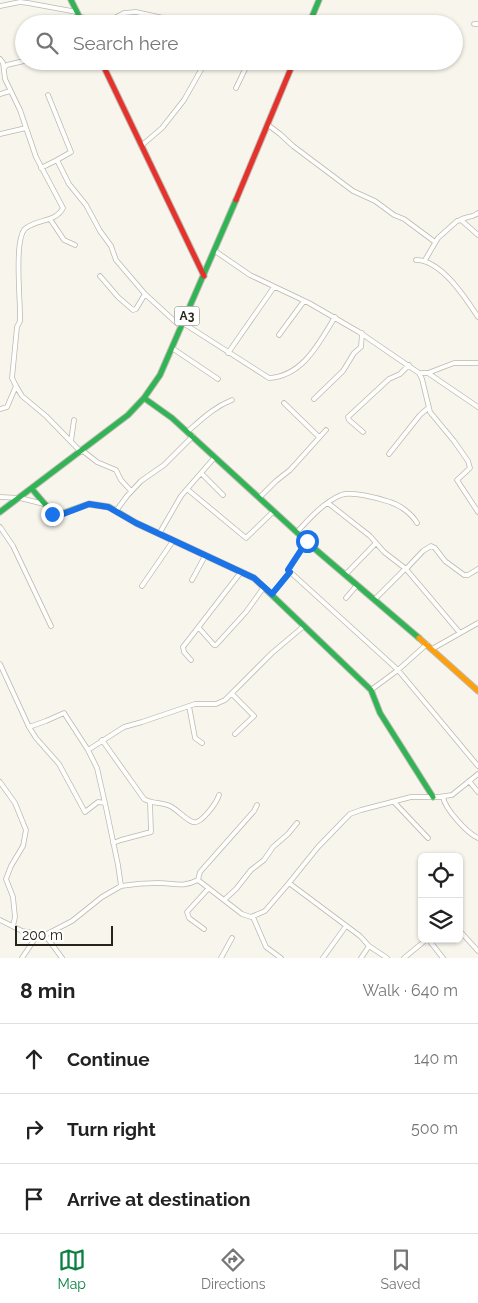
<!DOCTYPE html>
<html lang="en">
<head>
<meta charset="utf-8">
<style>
	:root { --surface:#fff; --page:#f6f6f6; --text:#222; --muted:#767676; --line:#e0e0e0; --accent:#0b8043 }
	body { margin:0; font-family:Raleway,sans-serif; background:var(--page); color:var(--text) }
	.controls { position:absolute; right:15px; bottom:15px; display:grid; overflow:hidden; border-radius:8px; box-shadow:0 1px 4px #0004 }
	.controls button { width:45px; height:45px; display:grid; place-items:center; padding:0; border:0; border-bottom:1px solid var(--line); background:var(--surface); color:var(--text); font:25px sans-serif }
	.scale { position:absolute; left:15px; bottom:12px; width:98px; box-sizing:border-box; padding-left:5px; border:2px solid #282419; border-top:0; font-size:14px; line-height:18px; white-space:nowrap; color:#282419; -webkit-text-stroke:4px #fff; paint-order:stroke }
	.stop { position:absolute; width:15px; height:15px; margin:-11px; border:4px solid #1a73e8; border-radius:50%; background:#fff }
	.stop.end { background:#1a73e8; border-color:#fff; box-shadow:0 1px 5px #0008 }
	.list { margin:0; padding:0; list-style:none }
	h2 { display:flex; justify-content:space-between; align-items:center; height:65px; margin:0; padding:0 20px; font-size:21px }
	h2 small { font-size:16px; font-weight:400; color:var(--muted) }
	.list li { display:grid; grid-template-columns:32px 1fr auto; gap:15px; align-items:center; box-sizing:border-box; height:70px; padding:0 20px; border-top:1px solid var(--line) }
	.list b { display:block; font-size:19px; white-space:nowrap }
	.list em { font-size:16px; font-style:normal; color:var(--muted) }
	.icon { flex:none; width:28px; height:28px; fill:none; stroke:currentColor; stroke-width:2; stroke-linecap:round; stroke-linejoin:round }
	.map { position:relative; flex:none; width:478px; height:958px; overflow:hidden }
	.search { position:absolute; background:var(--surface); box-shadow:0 1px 4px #0004; left:15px; right:15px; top:15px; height:55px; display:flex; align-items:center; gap:12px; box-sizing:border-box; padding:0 18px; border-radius:28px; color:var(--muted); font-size:19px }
	.sheet { height:275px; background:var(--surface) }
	nav { display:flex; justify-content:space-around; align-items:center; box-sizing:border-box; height:70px; border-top:1px solid var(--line); background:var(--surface); font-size:14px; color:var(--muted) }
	nav a { display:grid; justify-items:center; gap:2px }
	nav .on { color:var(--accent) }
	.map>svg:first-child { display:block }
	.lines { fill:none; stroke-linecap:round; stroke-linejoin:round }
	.street-casing { stroke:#bdb9b0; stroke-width:5.5 }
	.fast-casing { stroke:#bdb9b0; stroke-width:7 }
	.slow-casing { stroke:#bdb9b0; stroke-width:7 }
	.jam-casing { stroke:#bdb9b0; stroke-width:7 }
	.street { stroke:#fefefc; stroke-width:4 }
	.fast { stroke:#30b455; stroke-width:5 }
	.slow { stroke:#ff9f0a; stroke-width:5 }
	.jam { stroke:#e5322d; stroke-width:5 }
	.route { stroke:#1a73e8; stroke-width:6 }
	.labels { text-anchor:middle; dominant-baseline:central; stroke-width:4.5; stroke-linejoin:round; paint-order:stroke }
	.shield { fill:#fff; stroke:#68665e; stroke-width:1 }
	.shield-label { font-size:12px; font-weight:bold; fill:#282419 }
</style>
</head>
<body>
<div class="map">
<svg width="478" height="958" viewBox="0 0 478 958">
	<rect width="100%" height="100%" fill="#f8f5ec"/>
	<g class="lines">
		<g class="street-casing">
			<path id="street" d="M0 6 20 2 28 3 77 12
				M80 17 109 21 124 13 136 12 163 18 182 24
				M474 24H478
				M0 59 3 63 5 79 20 110 36 157 63 208C56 222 38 219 26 228 13 237 21 304 20 321L17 327 12 378 16 386 22 396 46 416 81 452
				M4 68 7 65 24 61
				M236 88 249 61
				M0 94 10 91
				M48 95 71 152 57 160
				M268 125 280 134 293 146 353 191 375 201 394 215 404 219 435 242
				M0 134 26 128
				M141 146 162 128 184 100 206 61
				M41 168 57 160 69 184 86 205 100 231 111 246 116 260 145 294 181 327
				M50 219 64 240 75 245
				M460 220C466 216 472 218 478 213
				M215 251 250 275 309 303 359 332 419 373 422 379 430 412 454 441 468 461 470 468 457 480 478 512
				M416 260C441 260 465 297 478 317
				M425 260 438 238 457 221 461 220 478 235
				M100 276 118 297 133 310 136 309 145 294
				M183 323 269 378C303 376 319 343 335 317
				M279 335 304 301
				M172 348 218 379
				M228 353 274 287
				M419 373H428L454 363H478
				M428 373 478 407
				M314 399 343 371 354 353 361 347 362 333
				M284 403 319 437
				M0 409 7 407 16 386
				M187 432C202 419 214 407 232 400
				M363 432 349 420 348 417 389 379 400 374 409 365
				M71 441 74 420
				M83 451 97 462 116 470 121 480 131 491
				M389 454 420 415 428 408
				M215 457 187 489 246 538 274 511
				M201 473 223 495
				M0 497 20 498 44 504
				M259 498 276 481 290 470 326 430
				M328 503 370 536 384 552 406 569 460 633
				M116 511 127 496 141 481 164 465 193 436
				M0 527 13 546 51 626
				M297 532C309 519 324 502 341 495 352 491 378 498 390 502 400 505 412 514 417 523
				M159 534 181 496 187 489
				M307 541 288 570 398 670 478 766
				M406 569 423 551 431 546 435 548 445 561 464 575H468L478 569
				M345 575 376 543
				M192 580 205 556
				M142 586 173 541
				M272 594 290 572
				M346 598 357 585
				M375 599 405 569
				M199 628 214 645H216L246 612 264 587
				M432 649 478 623
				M191 660 184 652 183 647 241 572
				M0 664 29 727 36 738 59 764 85 812 98 802 105 803 118 865 121 886 102 897 72 921 45 935 22 931 0 920
				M371 690 398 670 427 644
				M232 694 254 716 235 734
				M189 706 195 738 202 743
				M29 727 46 721 64 713 88 750
				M102 740 144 799C152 804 162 802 170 806 178 810 186 820 193 822 201 825 217 802 219 795
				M469 781 478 792
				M0 782 15 803 26 830 23 846 11 866 6 879 13 897 15 917 13 926
				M443 797C445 809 467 833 478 838
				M394 802 428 838
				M105 803 97 768 88 750 124 727 142 722 195 704H216L225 700 272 653 304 626
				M113 843 121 840 151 832 150 802
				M198 880 242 914 251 917 265 911 289 883
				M198 880 200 872 254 811 257 805
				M121 886C133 884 145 883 158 883 174 883 182 888 198 880
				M224 900 236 889 251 870 264 860 273 847 288 834 297 823
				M253 917 266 947 281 958
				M204 929 189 918 187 912 208 889
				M459 930 478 951
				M45 935 62 958
				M428 939 443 958
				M22 958 38 934
				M221 958 232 938
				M323 958 346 926
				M361 958 369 946
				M387 958 369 946 360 936 289 883 318 847 350 814 361 810 411 797H438L452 795 478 774
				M404 958 427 939"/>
		</g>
		<g class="fast-casing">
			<path id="fast" d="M71 0 83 24
				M309 24 319 0
				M144 398 172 418 315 549 419 638
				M32 489 55 516 89 504 109 507 136 523 254 578 371 690 380 713 433 797
				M0 512 128 415 144 398 160 375 236 200"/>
		</g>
		<g class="slow-casing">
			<path id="slow" d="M419 638 478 691"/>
		</g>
		<g class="jam-casing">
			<path id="jam" d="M101 61 204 276
				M236 200 294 61"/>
		</g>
		<use href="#street" class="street"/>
		<use href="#fast" class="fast"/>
		<use href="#slow" class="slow"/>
		<use href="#jam" class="jam"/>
	</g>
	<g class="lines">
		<path class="route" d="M52 514 58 516 89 504 108 507 136 523 254 578 272 594 290 572 288 570 307 541"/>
	</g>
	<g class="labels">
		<rect class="shield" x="174.5" y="306.5" width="25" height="19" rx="4"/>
		<g class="shield-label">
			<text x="187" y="316">A3</text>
		</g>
	</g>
</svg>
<div class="controls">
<button><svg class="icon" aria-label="locate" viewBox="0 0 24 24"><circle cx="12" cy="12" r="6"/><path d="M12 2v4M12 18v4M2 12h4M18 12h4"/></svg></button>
<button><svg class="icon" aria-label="layers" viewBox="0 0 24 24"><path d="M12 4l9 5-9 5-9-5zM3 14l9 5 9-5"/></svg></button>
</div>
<div class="scale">200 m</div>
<div class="stop" style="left:307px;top:541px"></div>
<div class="stop end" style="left:52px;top:514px"></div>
<div class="search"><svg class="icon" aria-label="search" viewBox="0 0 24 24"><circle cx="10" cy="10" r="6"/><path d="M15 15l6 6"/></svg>Search here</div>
</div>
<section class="sheet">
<h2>8 min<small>Walk · 640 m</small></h2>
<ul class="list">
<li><svg class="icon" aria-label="ahead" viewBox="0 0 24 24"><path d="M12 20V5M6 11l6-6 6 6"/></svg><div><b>Continue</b></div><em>140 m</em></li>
<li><svg class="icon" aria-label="right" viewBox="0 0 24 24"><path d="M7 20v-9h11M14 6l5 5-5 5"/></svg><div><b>Turn right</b></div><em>500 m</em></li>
<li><svg class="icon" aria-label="arrive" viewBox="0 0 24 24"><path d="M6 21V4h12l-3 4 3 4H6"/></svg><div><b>Arrive at destination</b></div></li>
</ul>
</section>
<nav>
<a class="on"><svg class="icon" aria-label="map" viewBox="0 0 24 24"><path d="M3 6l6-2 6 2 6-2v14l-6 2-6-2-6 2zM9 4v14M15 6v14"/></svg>Map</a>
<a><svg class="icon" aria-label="directions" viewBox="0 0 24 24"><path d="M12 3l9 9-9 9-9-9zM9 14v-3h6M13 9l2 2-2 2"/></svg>Directions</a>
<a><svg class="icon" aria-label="saved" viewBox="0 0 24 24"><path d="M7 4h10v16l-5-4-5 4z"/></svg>Saved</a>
</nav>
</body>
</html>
